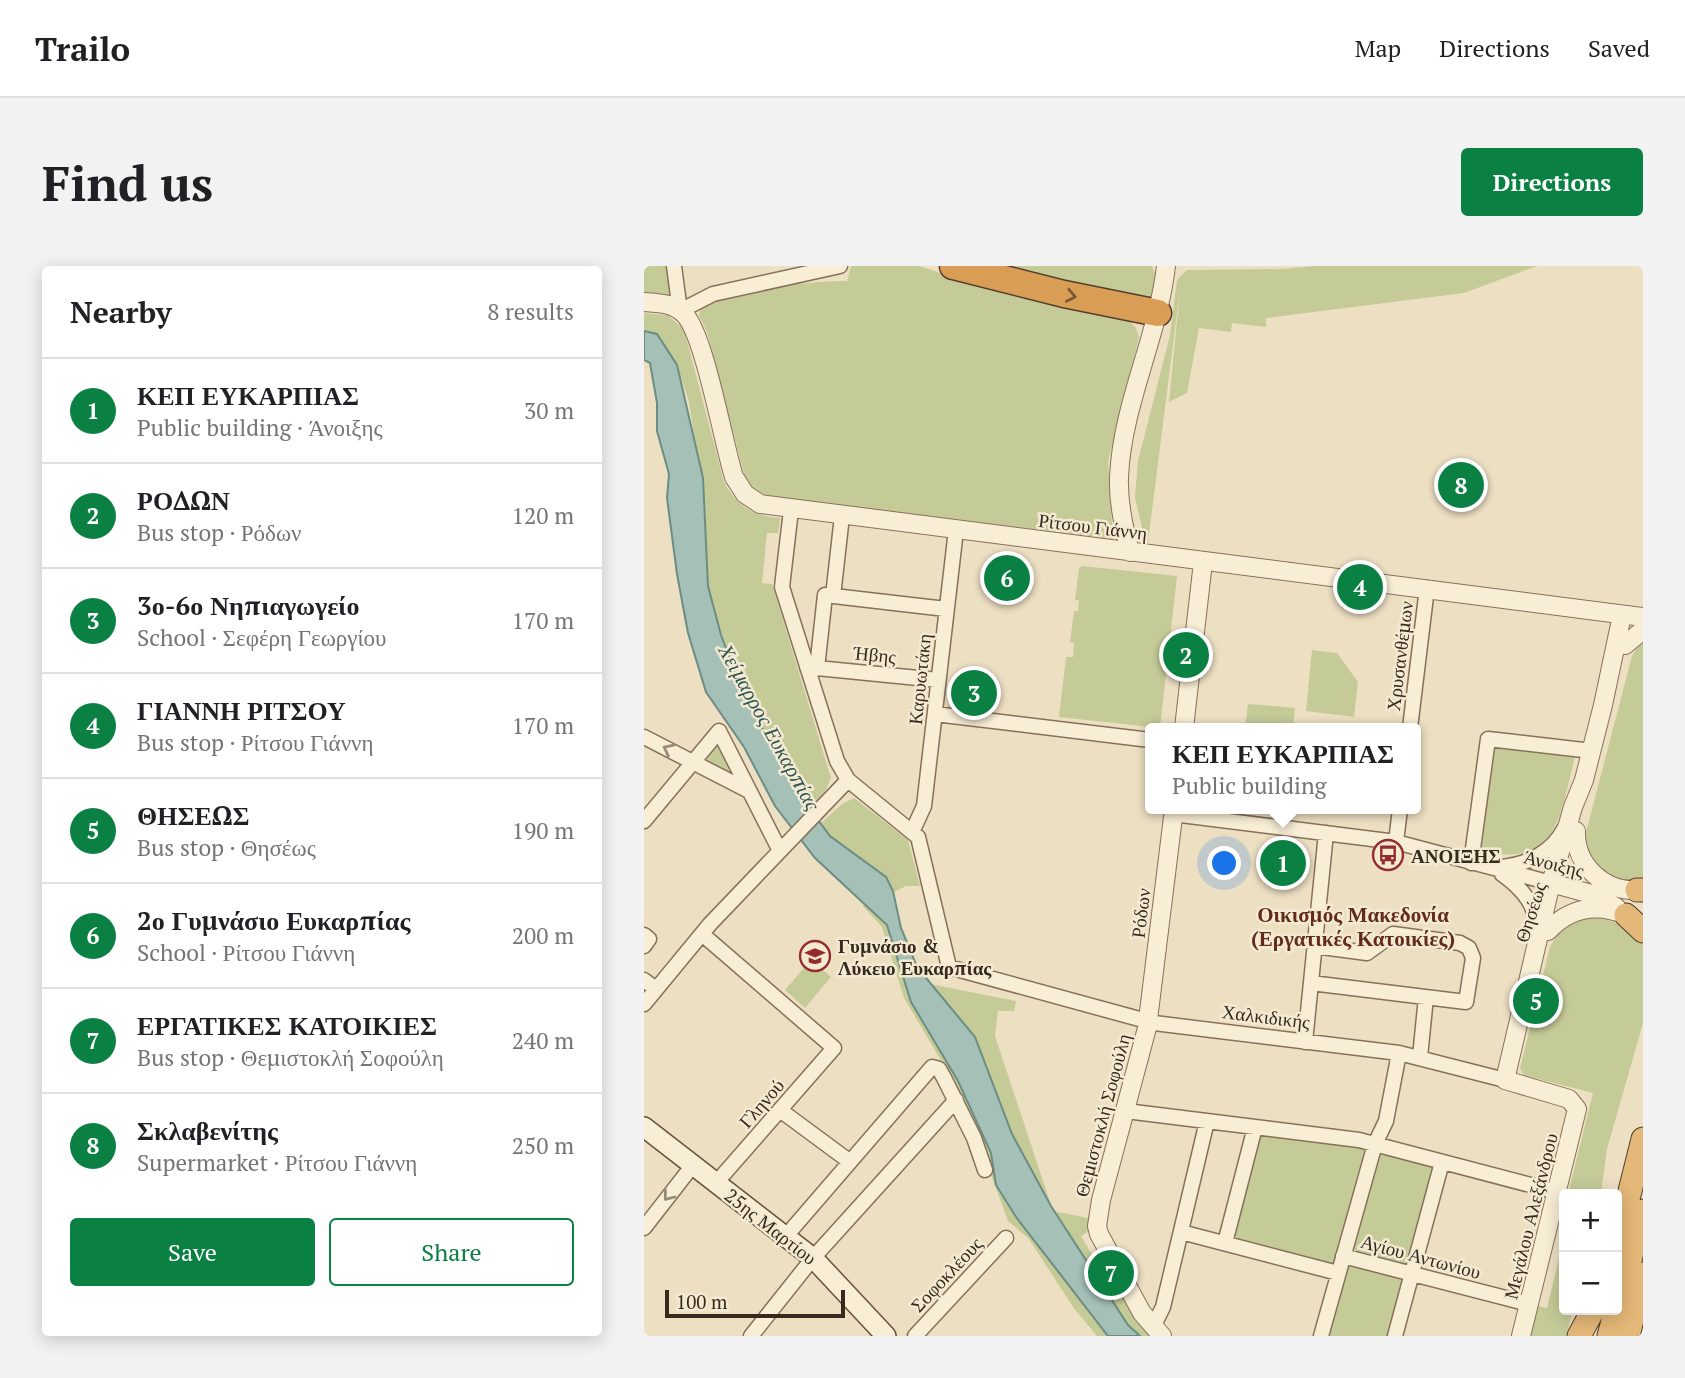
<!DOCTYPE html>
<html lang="en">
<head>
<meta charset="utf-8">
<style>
	:root { --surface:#fff; --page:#f2f2f2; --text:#202124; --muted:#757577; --line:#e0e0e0; --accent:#0b8043 }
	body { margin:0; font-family:"PT Serif",serif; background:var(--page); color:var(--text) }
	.controls { position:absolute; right:21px; bottom:21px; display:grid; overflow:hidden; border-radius:7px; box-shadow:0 4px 18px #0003 }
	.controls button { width:63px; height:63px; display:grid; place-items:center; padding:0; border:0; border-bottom:2px solid var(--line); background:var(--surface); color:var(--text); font:35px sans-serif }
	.scale { position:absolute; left:21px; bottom:18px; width:180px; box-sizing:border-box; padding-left:7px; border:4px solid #36291e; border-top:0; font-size:19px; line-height:24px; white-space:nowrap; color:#36291e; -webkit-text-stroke:5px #f4ead2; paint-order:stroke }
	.you { position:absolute; left:581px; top:598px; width:24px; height:24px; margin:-18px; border:5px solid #fff; border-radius:50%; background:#1a73e8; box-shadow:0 0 0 10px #1a73e833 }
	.badge { display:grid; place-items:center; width:46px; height:46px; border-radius:50%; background:var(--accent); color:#fff; font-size:23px; font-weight:700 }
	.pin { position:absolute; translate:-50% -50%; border:4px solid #fff; box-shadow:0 2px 7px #0006 }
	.popup { position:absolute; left:501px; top:457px; width:276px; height:91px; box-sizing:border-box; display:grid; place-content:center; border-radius:7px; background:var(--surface); filter:drop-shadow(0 2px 5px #0005); font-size:23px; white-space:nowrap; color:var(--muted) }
	.popup b { font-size:26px; color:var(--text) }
	.popup::after { content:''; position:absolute; left:50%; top:100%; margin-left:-14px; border:14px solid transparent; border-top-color:var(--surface) }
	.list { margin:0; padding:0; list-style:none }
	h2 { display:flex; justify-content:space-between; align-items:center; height:91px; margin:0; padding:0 28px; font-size:30px }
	h2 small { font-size:23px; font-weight:400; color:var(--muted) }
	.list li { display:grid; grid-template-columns:46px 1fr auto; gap:21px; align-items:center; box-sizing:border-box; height:105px; padding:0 28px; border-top:2px solid var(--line) }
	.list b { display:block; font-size:26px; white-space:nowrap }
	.list p { margin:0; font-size:23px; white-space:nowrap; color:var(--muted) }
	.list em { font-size:23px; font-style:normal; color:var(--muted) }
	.actions { display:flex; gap:14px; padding:21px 28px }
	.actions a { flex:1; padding:16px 0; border:2px solid var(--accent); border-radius:7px; text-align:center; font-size:24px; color:var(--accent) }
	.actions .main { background:var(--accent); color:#fff }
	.map { position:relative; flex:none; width:999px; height:1070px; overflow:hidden; border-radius:7px }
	header { display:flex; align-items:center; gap:42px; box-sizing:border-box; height:98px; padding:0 35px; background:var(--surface); border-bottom:2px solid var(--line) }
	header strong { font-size:33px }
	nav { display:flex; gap:38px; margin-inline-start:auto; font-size:24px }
	.intro { display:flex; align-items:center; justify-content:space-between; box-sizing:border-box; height:168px; padding:0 42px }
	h1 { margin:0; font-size:49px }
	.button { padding:18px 32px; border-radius:7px; background:var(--accent); color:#fff; font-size:24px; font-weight:700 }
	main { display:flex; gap:42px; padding:0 42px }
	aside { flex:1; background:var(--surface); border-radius:7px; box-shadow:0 4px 18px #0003 }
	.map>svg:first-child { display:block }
	.green { fill:#c5cb97 }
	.water { fill:#a5c0b7; stroke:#6c8d84; stroke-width:2 }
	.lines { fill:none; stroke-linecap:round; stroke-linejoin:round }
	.minor-casing { stroke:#86715a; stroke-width:17 }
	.tertiary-casing { stroke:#86715a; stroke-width:20 }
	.secondary-casing { stroke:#68523d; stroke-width:22 }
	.trunk-casing { stroke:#543f2e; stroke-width:25 }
	.motorway-casing { stroke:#543f2e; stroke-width:29 }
	.minor { stroke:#f8edd5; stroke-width:14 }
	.tertiary { stroke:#f8edd5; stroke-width:18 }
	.secondary { stroke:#f8edd5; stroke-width:19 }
	.trunk { stroke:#e4b878; stroke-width:23 }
	.motorway { stroke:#da9d55; stroke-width:26 }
	.oneway { stroke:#785734 }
	.oneway2 { stroke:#978b7a }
	.labels { text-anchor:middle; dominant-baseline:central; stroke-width:5; stroke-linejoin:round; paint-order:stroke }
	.street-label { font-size:19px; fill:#36291e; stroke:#f4ead2 }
	.poi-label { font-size:19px; font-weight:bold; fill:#36291e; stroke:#f4ead2; text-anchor:start }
	.water-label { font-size:21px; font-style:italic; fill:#2d5653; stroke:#f4ead2 }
	.neighbourhood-label { font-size:21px; font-weight:bold; fill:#622b1e; stroke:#f4ead2 }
</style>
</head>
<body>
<header>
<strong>Trailo</strong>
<nav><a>Map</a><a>Directions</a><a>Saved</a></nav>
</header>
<div class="intro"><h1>Find us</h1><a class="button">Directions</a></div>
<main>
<aside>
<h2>Nearby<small>8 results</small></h2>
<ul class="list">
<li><span class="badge">1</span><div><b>ΚΕΠ ΕΥΚΑΡΠΙΑΣ</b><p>Public building · Άνοιξης</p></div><em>30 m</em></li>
<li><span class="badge">2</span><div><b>ΡΟΔΩΝ</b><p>Bus stop · Ρόδων</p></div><em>120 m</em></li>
<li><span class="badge">3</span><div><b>3ο-6ο Νηπιαγωγείο</b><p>School · Σεφέρη Γεωργίου</p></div><em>170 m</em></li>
<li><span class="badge">4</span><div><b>ΓΙΑΝΝΗ ΡΙΤΣΟΥ</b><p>Bus stop · Ρίτσου Γιάννη</p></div><em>170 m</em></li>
<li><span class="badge">5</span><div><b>ΘΗΣΕΩΣ</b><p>Bus stop · Θησέως</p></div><em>190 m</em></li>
<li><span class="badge">6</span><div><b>2ο Γυμνάσιο Ευκαρπίας</b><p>School · Ρίτσου Γιάννη</p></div><em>200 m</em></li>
<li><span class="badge">7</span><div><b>ΕΡΓΑΤΙΚΕΣ ΚΑΤΟΙΚΙΕΣ</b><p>Bus stop · Θεμιστοκλή Σοφούλη</p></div><em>240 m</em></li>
<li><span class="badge">8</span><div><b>Σκλαβενίτης</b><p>Supermarket · Ρίτσου Γιάννη</p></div><em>250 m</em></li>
</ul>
<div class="actions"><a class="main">Save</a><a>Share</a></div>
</aside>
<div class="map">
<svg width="999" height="1070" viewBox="0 0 999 1070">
	<rect width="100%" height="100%" fill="#eddfc2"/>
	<path class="green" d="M0 0H28L34 38H0Z
		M207 0H275L321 15 483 52 492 62 495 72 464 196 469 273 127 231 110 224 101 212 63 66 55 49 57 42C87 23 167 15 203 15Z
		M338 0H508L514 15 507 31 481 34Z
		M670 0H893L820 27 622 52V61L588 57 587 66 555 62 543 127 525 136 536 24 503 284 491 231 494 195 526 69 533 14 543 4 638 3Z
		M0 47 23 49 40 63 80 216C93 240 109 250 136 252L134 267H123L118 317 128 318 187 512 181 526 154 553 65 380 60 235 45 136 33 99 13 68 0 65Z
		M438 300 533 310 516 462 415 451 422 391H429L430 377 426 376 430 345H434L435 334H431L435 302Z
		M999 372V615C970 615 943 603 941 570L988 390Z
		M668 384 693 387 714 416 710 451 662 445Z
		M604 438 651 442 649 462H601Z
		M75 477 90 508 59 494Z
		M850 481 931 491C916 547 915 603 840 585L836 578Z
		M210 532 264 574 276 620H262L250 626C254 658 263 694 286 718L372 735 370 745H354L351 770 409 945 444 952 445 965 437 970 456 1002 464 997 511 1070H453L429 1041 385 973 364 955 318 830 260 732 238 661 219 640 239 609 186 570 177 557 198 538Z
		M938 651C964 651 982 658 999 677V757L963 883 957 928H924L949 827 879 809 876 802 906 681 914 666Z
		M167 694 187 711 161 742 141 724Z
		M611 861 731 878 694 1007 581 977Z
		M732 883 793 899 767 999 706 983Z
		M920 972V1044H929L922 1070H886L894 1040 903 1042Z
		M703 994 764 1010 749 1070H682Z"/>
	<path class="water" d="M0 65 13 68 33 99 59 212 64 320 77 369 99 426 151 523 186 570 242 611 249 625 257 662 273 701 331 771 368 868 407 940 484 1059 496 1070H464L372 951 352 919 347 887 314 815 267 736 243 659 171 592 131 540 100 481 62 426 44 367 33 308 23 232 25 208 13 165V137L6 97 0 94Z"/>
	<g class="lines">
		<g class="minor-casing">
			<path id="minor" d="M30 0 36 45
				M36 45 69 28 196 0
				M147 244 138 321 193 495 204 514 274 571 305 701 510 757 755 787 861 814
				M189 330 198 250
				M163 401 294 414
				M173 402 181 329 302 343
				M291 448 506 474
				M766 462 783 322
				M0 471 105 525
				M529 548 752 576 907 617
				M0 555 75 465 136 585
				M269 564 280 540 312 264
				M752 576 756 543
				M827 597 844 473 948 485
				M856 601C882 599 908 587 920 563
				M858 608C879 623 892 639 894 665
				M58 668 190 782 72 917
				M0 669 5 673 0 680
				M0 714 12 723
				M667 717 822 736 829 692 825 682 816 677 749 668 723 687 670 680
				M0 738 66 658 204 514
				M661 776 682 567
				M776 791 782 731
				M136 844 205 895
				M482 845 715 874 913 926
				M0 962 49 899
				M537 966 694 1007
				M142 970 288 801 295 803 300 812 330 872 341 904
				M581 977 611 861
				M699 990 885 1038
				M509 1061 519 1041 563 855
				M107 1070 169 992 312 834
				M271 1070 362 972
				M677 1070 731 878 742 855 755 787
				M751 1070 798 896"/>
		</g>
		<g class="tertiary-casing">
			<path id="tertiary" d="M0 36C15 37 30 37 41 49 61 71 79 176 90 211L101 228 116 238 999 351
				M486 286C480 262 474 236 475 211 478 139 514 71 522 0
				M981 379 999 364
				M540 462 559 296
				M932 565C931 599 960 626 993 624
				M907 617 951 629 972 641
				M904 665C926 641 953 637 982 649
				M518 1070 498 1047 455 968 453 960 457 934 503 762 530 543
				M877 1070 933 843 925 833 861 814 907 617 929 541 940 514 959 439 978 349"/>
		</g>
		<g class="secondary-casing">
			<path id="secondary" d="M0 861 169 992 242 1070"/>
		</g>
		<g class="trunk-casing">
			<path id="trunk" d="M993 624H999
				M982 649 999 665
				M973 977 999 873
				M973 1042 999 945
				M935 1070 949 1044
				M965 1070 972 1044
				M984 1070 999 1008"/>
		</g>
		<g class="motorway-casing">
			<path id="motorway" d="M309 0 420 28 514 47"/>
		</g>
		<use href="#minor" class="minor"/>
		<use href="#tertiary" class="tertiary"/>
		<use href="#secondary" class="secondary"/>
		<use href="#trunk" class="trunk"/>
		<use href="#motorway" class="motorway"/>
	</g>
	<defs><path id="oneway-chevron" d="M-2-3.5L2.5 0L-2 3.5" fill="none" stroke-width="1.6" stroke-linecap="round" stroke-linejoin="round" transform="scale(1.75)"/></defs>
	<use class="oneway" href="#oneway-chevron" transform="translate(427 30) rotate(12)"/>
	<g class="oneway2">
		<use href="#oneway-chevron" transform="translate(24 483) rotate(-153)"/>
		<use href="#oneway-chevron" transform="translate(24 930) rotate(128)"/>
	</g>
	<defs>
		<g id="bus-ring" transform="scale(1.575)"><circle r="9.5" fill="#f4ead2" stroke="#942b2e" stroke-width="1.5"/><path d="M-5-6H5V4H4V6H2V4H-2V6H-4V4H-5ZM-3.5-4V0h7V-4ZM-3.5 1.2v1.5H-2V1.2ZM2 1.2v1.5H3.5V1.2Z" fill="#942b2e"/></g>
		<g id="school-ring" transform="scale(1.575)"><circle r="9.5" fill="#f4ead2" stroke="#942b2e" stroke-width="1.5"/><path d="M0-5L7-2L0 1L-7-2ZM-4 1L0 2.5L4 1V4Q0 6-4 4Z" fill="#942b2e"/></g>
	</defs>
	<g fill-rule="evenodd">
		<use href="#bus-ring" x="744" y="589"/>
		<use href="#school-ring" x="171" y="690"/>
	</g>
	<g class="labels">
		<g class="street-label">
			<text transform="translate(449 260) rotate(7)">Ρίτσου Γιάννη</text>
			<text transform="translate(231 388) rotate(6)">Ήβης</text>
			<text transform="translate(755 390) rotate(-83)">Χρυσανθέμων</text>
			<text transform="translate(275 413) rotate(-84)">Καρυωτάκη</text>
			<text transform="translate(910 597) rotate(14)">Άνοιξης</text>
			<text transform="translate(886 646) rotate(-72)">Θησέως</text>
			<text transform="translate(496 647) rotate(-83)">Ρόδων</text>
			<text transform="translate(622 750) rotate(7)">Χαλκιδικής</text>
			<text transform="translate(117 837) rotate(-49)">Γληνού</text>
			<text transform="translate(458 849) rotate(-75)">Θεμιστοκλή Σοφούλη</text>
			<text transform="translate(886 950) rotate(-76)">Μεγάλου Αλεξάνδρου</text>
			<text transform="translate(127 960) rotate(38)">25ης Μαρτίου</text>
			<text transform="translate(777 990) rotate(15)">Αγίου Αντωνίου</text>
			<text transform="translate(302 1008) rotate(-47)">Σοφοκλέους</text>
		</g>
		<g class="poi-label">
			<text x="767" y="589">ΑΝΟΙΞΗΣ</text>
			<text x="194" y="679">Γυμνάσιο &amp;<tspan x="194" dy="22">Λύκειο Ευκαρπίας</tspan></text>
		</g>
		<g class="water-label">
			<text transform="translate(126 461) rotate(61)">Χείμαρρος Ευκαρπίας</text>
		</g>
		<g class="neighbourhood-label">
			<text x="709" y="648">Οικισμός Μακεδονία<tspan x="709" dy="24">(Εργατικές Κατοικίες)</tspan></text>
		</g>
	</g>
</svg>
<div class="controls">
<button>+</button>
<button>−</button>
</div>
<div class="scale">100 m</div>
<div class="you"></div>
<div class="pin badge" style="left:639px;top:597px">1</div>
<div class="popup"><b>ΚΕΠ ΕΥΚΑΡΠΙΑΣ</b>Public building</div>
<div class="pin badge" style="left:542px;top:389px">2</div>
<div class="pin badge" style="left:330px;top:427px">3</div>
<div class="pin badge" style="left:716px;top:321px">4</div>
<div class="pin badge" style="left:892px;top:735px">5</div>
<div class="pin badge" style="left:363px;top:312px">6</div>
<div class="pin badge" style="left:467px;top:1007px">7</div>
<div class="pin badge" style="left:817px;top:219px">8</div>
</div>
</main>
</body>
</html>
